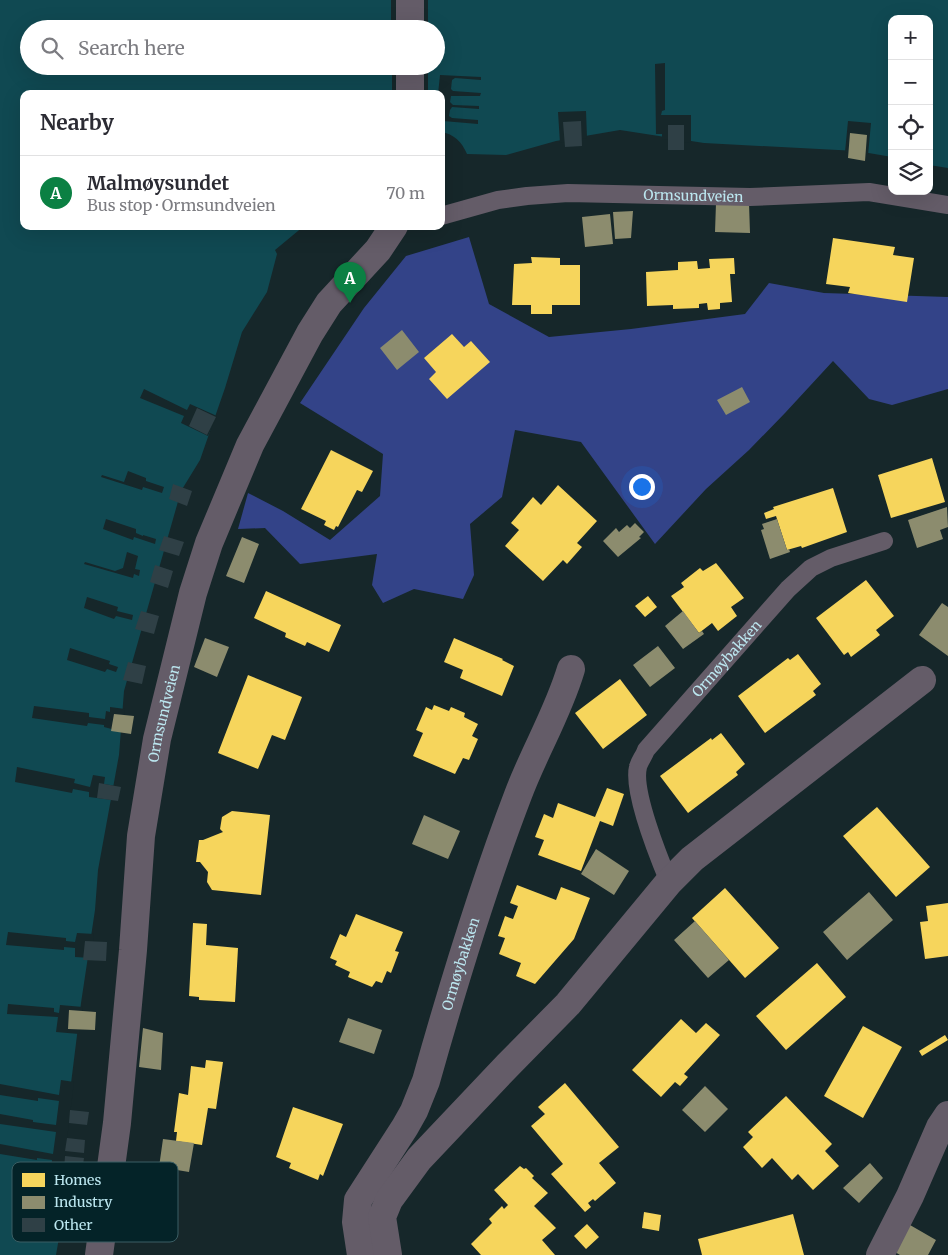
<!DOCTYPE html>
<html lang="en">
<head>
<meta charset="utf-8">
<style>
	:root { --surface:#fff; --page:#f7f7f7; --text:#2b2b33; --muted:#7c7c81; --line:#e1e1e2; --accent:#0b8043 }
	body { margin:0; font-family:Merriweather,serif; background:var(--page); color:var(--text) }
	.controls { position:absolute; right:15px; top:15px; display:grid; overflow:hidden; border-radius:10px; box-shadow:0 5px 20px #0002 }
	.controls button { width:45px; height:45px; display:grid; place-items:center; padding:0; border:0; border-bottom:1px solid var(--line); background:var(--surface); color:var(--text); font:25px sans-serif }
	.you { position:absolute; left:641px; top:486px; width:18px; height:18px; margin:-12px; border:4px solid #fff; border-radius:50%; background:#1a73e8; box-shadow:0 0 0 8px #1a73e833 }
	.badge { display:grid; place-items:center; width:32px; height:32px; border-radius:50%; background:var(--accent); color:#fff; font-size:16px; font-weight:700 }
	.pin { position:absolute; translate:-50% -41px; filter:drop-shadow(0 1px 2px #0008) }
	.pin::after { content:''; position:absolute; top:26px; width:18px; height:15px; background:inherit; clip-path:polygon(0 0,100% 0,50% 100%) }
	.list { margin:0; padding:0; list-style:none }
	h2 { display:flex; justify-content:space-between; align-items:center; height:65px; margin:0; padding:0 20px; font-size:21px }
	h2 small { font-size:16px; font-weight:400; color:var(--muted) }
	.list li { display:grid; grid-template-columns:32px 1fr auto; gap:15px; align-items:center; box-sizing:border-box; height:75px; padding:0 20px; border-top:1px solid var(--line) }
	.list b { display:block; font-size:19px; white-space:nowrap }
	.list p { margin:0; font-size:16px; white-space:nowrap; color:var(--muted) }
	.list em { font-size:16px; font-style:normal; color:var(--muted) }
	.icon { flex:none; width:28px; height:28px; fill:none; stroke:currentColor; stroke-width:2; stroke-linecap:round; stroke-linejoin:round }
	.map { position:relative; flex:none; width:948px; height:1255px; overflow:hidden }
	.search { position:absolute; background:var(--surface); box-shadow:0 5px 20px #0002; left:20px; top:20px; width:425px; height:55px; display:flex; align-items:center; gap:12px; box-sizing:border-box; padding:0 18px; border-radius:28px; color:var(--muted); font-size:19px }
	.panel { position:absolute; background:var(--surface); box-shadow:0 5px 20px #0002; left:20px; top:90px; width:425px; height:140px; border-radius:10px }
	.map>svg:first-child { display:block }
	.green { fill:#334388 }
	.water { fill:#104952; fill-rule:evenodd }
	.pier { fill:#16272a }
	.homes { fill:#f6d55c }
	.industry { fill:#8c8c6e }
	.building { fill:#2f4046 }
	.lines { fill:none; stroke-linecap:round; stroke-linejoin:round }
	.lane { stroke:#645c68; stroke-width:18 }
	.street { stroke:#645c68; stroke-width:28 }
	.labels { text-anchor:middle; dominant-baseline:central; stroke-width:5; stroke-linejoin:round; paint-order:stroke }
	.street-label { font-size:14px; fill:#bbe6ef; stroke:#042328 }
	.key { fill:#042328; stroke:#3b5e64; stroke-width:1 }
	.key-label { font-size:14px; fill:#bbe6ef }
</style>
</head>
<body>
<div class="map">
<svg width="948" height="1255" viewBox="0 0 948 1255">
	<rect width="100%" height="100%" fill="#16272a"/>
	<path class="green" d="M469 237 489 304 549 337 631 329 745 314 769 283 824 293 948 297V389L892 405 869 399 833 361 785 413 749 450 706 489 655 544 581 442 515 430 502 497 470 524 474 575 463 599 414 589 383 603 372 585 377 554 300 564 265 528 238 529 248 493 283 511 330 540 380 496 383 454 300 403 364 308 406 256Z"/>
	<path class="water" d="M0 0H948V168L929 165V19H892V157L857 151 704 143 620 130 556 141 506 155 467 154C462 142 454 134 441 132V94H24V226H304L275 250 277 254 267 292 242 332 225 388 200 460 181 491 124 691 119 755 98 870 95 910 81 1003 59 1180 60 1232 56 1255H0ZM29 29H436V66H29Z"/>
	<path class="pier" d="M391 0H428V29H391Z
		M665 63V110L662 111 661 115H691V143L662 139V134H656L655 64Z
		M392 66H428V94H392Z
		M440 75 481 77V80L455 78 452 80 451 89 453 91 481 93 480 96H451L450 102 453 105 479 106V109L452 107 450 110 449 116 452 118 478 120V124L443 121 441 134V94H438Z
		M586 111 587 138 560 143 558 112Z
		M848 121 871 123 868 155 845 152Z
		M144 389 187 410 190 404 217 416 208 436 181 423 184 416 140 398Z
		M128 471 146 478V481L164 487 162 493 143 487 142 490 101 477 102 475 124 482Z
		M106 519 136 529V533L143 536V535L156 539 155 544 134 537 133 540 103 529Z
		M127 552 138 556 135 569 140 570 139 576 134 574 133 578 84 564 85 562 115 571 123 568Z
		M87 597 118 607 117 611 133 615 132 620 116 616 114 619 84 608Z
		M70 648 110 661 109 664 118 667 116 672 107 669 105 672 67 660Z
		M34 706 89 713V717L105 719 106 711 110 712V707L125 709 123 732 104 727V725L88 723 87 726 32 718Z
		M17 767 75 779 74 783 90 787 93 775 105 777 104 784 116 786 113 800 89 797V792L73 789 72 793 15 782Z
		M8 932 66 938V941L75 942 77 933 94 934 91 958 75 957V948L64 947V950L6 945Z
		M8 1004 54 1008V1012L59 1013 60 1005 83 1007 79 1034 56 1032 58 1017 7 1014Z
		M61 1080 74 1082 63 1172 51 1171 52 1160 37 1158V1160L0 1154V1144L53 1154 56 1132 0 1124V1114L33 1120V1122L56 1125 59 1101 38 1098V1101L0 1095V1084L59 1095Z"/>
	<path class="homes" d="M833 238 895 247 893 255 914 258 907 302 848 293 850 287 826 284Z
		M531 257 560 258V265H580V305H552V314H531V305H512L514 264 532 263Z
		M734 258 735 274H730L732 302 720 303V309L708 310 707 303 699 304V308L673 309V305L647 306 646 272 678 270V262L697 261 698 269 710 268 709 259Z
		M452 334 464 347 471 341 490 362 447 399 429 379 436 372 424 358Z
		M331 450 373 471 362 492 357 490 338 527 336 526 334 530 324 525 326 521 301 509Z
		M932 458 945 502 891 518 878 475Z
		M558 485 597 521 577 543 582 547 567 564 563 560 543 581 505 546 519 530 511 523 533 497 541 505Z
		M833 488 847 532 802 548 801 546 787 550 776 516 766 519 764 513 774 509 773 507Z
		M716 563 744 598 731 607 737 616 718 631 712 623 699 633 671 596 684 587 681 583 700 568 703 571Z
		M866 580 894 616 876 630 880 635 851 657 848 652 844 655 816 618Z
		M266 591 341 625 329 652 307 642 305 646 285 637 286 633 254 618Z
		M648 596 657 607 645 617 635 606Z
		M454 638 503 659 502 660 514 666 502 696 460 678 463 670 444 662Z
		M798 654 821 684 813 691 816 695 765 733 738 696 788 658 790 660Z
		M248 675 302 697 285 740 272 735 258 769 218 753Z
		M620 679 647 715 603 749 575 713Z
		M434 705 449 711 451 707 465 713 464 717 478 724 472 736 478 739 469 760 463 758 455 774 413 756 423 733 416 730 426 707 432 710Z
		M721 733 745 764 736 772 738 775 688 813 660 776 711 738 712 740Z
		M607 788 624 794 613 826 600 821 581 871 538 855 544 840 535 837 544 814 553 818 558 803 595 817Z
		M877 807 930 867 896 897 843 836Z
		M232 811 270 815 261 895 212 890 207 882 208 872 200 862H196L199 840H203L223 832 220 829 222 817Z
		M517 885 556 900 561 887 590 898 574 939 535 984 516 976 521 963 499 954 505 938 498 936 505 916 513 919 518 906 510 903Z
		M725 888 779 948 745 978 692 918Z
		M948 903V956L925 959 920 922 928 921 926 906Z
		M356 914 403 932 395 951 399 952 391 973 387 971 382 983 376 981 372 987 348 977 350 972 335 965 337 961 330 958 340 934 346 937Z
		M193 923 207 924 206 945 238 948 235 1002 199 1000V997L189 996Z
		M817 963 846 997 786 1050 756 1016Z
		M681 1019 696 1033 706 1023 720 1035 684 1074 688 1077 680 1086 675 1082 661 1097 632 1070Z
		M863 1026 902 1047 863 1118 824 1096Z
		M945 1035 948 1040 922 1056 919 1051Z
		M206 1060 223 1062 216 1109 208 1108 202 1145 176 1141 177 1132H174L179 1093 188 1095 191 1066 205 1068Z
		M565 1083 619 1147 599 1163 616 1183 595 1201 593 1199 588 1203 591 1207 585 1212 551 1174 563 1164 531 1126 545 1114 538 1107Z
		M786 1096 832 1144 825 1151 839 1166 813 1190 798 1174 792 1180 772 1158 762 1168 743 1147 753 1137 748 1132Z
		M293 1107 343 1124 323 1176 320 1174 318 1180 289 1168 291 1163 276 1157Z
		M520 1166 524 1169 526 1168 534 1176 532 1178 548 1193 534 1206 556 1228 542 1240 555 1255H481L471 1244 492 1223 489 1219 502 1206 504 1209 508 1205 494 1190Z
		M644 1212 661 1215 659 1231 642 1228Z
		M793 1214 804 1255H702L698 1239Z
		M587 1224 599 1237 586 1249 574 1236Z"/>
	<path class="industry" d="M850 133 867 135 865 161 848 158Z
		M716 203H749L750 233 715 232Z
		M633 211 631 238 615 239 613 212Z
		M610 214 613 244 585 247 582 217Z
		M402 330 419 352 397 370 380 348Z
		M742 387 750 402 726 415 717 400Z
		M947 507 948 527 940 530 943 539 917 548 908 520Z
		M777 519 787 550 789 549 790 552 770 559 761 530 764 529 762 524Z
		M635 523 644 532 639 537 641 538 618 557 603 541 616 528 619 532 627 525 630 528Z
		M242 537 259 544 244 583 226 576Z
		M942 603 948 607V656L919 635Z
		M683 611 699 633 702 631 704 634 683 649 665 626Z
		M205 638 229 647 217 677 194 667Z
		M658 646 675 668 650 687 633 665Z
		M114 714 134 716 131 734 111 731Z
		M424 815 460 831 448 859 412 844Z
		M596 849 629 871 614 895 581 874Z
		M869 892 893 920 847 960 823 932Z
		M695 921 729 960 708 978 674 940Z
		M69 1010 96 1012 95 1030 68 1029Z
		M348 1018 382 1030 374 1054 339 1042Z
		M143 1028 163 1033 161 1070 139 1067Z
		M705 1086 728 1109 705 1132 682 1110Z
		M163 1139 194 1143 189 1172 159 1167Z
		M870 1163 883 1178 859 1203 843 1188Z
		M910 1225 936 1240 928 1255H900L895 1252Z"/>
	<path class="building" d="M581 121 582 146 565 147 563 122Z
		M668 125H684V150H668Z
		M197 408 216 417 207 435 189 426Z
		M173 484 192 491 187 506 169 499Z
		M164 536 184 542 179 556 159 550Z
		M155 565 173 571 168 588 150 582Z
		M141 611 159 616 154 634 135 629Z
		M128 662 146 666 142 684 123 680Z
		M99 783 121 787 118 801 97 798Z
		M85 941 107 942 106 961 83 960Z
		M70 1110 89 1112 87 1125 69 1123Z
		M67 1138 85 1140 84 1153 65 1151Z
		M65 1156 84 1158 82 1171 64 1169Z"/>
	<g class="lines">
		<g class="lane">
			<path id="s1" d="M441 216 498 200 527 196 568 193 750 197 869 192 948 205"/>
			<path id="s2" d="M669 882C659 858 632 791 638 767 639 762 644 756 646 750L788 589 811 568 831 558 884 541"/>
		</g>
		<g class="street">
			<path d="M410 29V0"/>
			<path d="M410 94V66"/>
			<path id="s3" d="M99 1255 117 1123 133 950 141 836 157 739 193 593 209 543 250 445 310 333 329 303 378 250 394 226"/>
			<path id="s4" d="M361 1255 356 1222 358 1200 405 1127 414 1111 426 1081C453 985 482 889 518 795 534 752 558 713 571 669"/>
			<path d="M388 1255 382 1217 389 1200 419 1159 508 1065 568 1004 669 882 692 859 922 680"/>
			<path d="M880 1255 910 1196 940 1127 948 1115"/>
		</g>
	</g>
	<g class="labels">
		<g class="street-label">
			<text stroke="none"><textPath href="#s1" startOffset="255">Ormsundveien</textPath></text>
			<text stroke="none"><textPath href="#s2" startOffset="261">Ormøybakken</textPath></text>
			<text stroke="none"><textPath href="#s3" startOffset="546">Ormsundveien</textPath></text>
			<text stroke="none"><textPath href="#s4" startOffset="315">Ormøybakken</textPath></text>
		</g>
	</g>
	<rect x="12" y="1162" width="166" height="80" rx="8" class="key"/>
	<rect x="22" y="1173" width="23" height="14" fill="#f6d55c"/>
	<rect x="22" y="1196" width="23" height="13" fill="#8c8c6e"/>
	<rect x="22" y="1218" width="23" height="14" fill="#2f4046"/>
	<g class="key-label">
		<text x="54" y="1185">Homes</text>
		<text x="54" y="1207">Industry</text>
		<text x="54" y="1230">Other</text>
	</g>
</svg>
<div class="controls">
<button>+</button>
<button>−</button>
<button><svg class="icon" aria-label="locate" viewBox="0 0 24 24"><circle cx="12" cy="12" r="6"/><path d="M12 2v4M12 18v4M2 12h4M18 12h4"/></svg></button>
<button><svg class="icon" aria-label="layers" viewBox="0 0 24 24"><path d="M12 4l9 5-9 5-9-5zM3 14l9 5 9-5"/></svg></button>
</div>
<div class="you"></div>
<div class="pin badge" style="left:350px;top:303px">A</div>
<div class="search"><svg class="icon" aria-label="search" viewBox="0 0 24 24"><circle cx="10" cy="10" r="6"/><path d="M15 15l6 6"/></svg>Search here</div>
<section class="panel">
<h2>Nearby<small></small></h2>
<ul class="list">
<li><span class="badge">A</span><div><b>Malmøysundet</b><p>Bus stop · Ormsundveien</p></div><em>70 m</em></li>
</ul>
</section>
</div>
</body>
</html>
